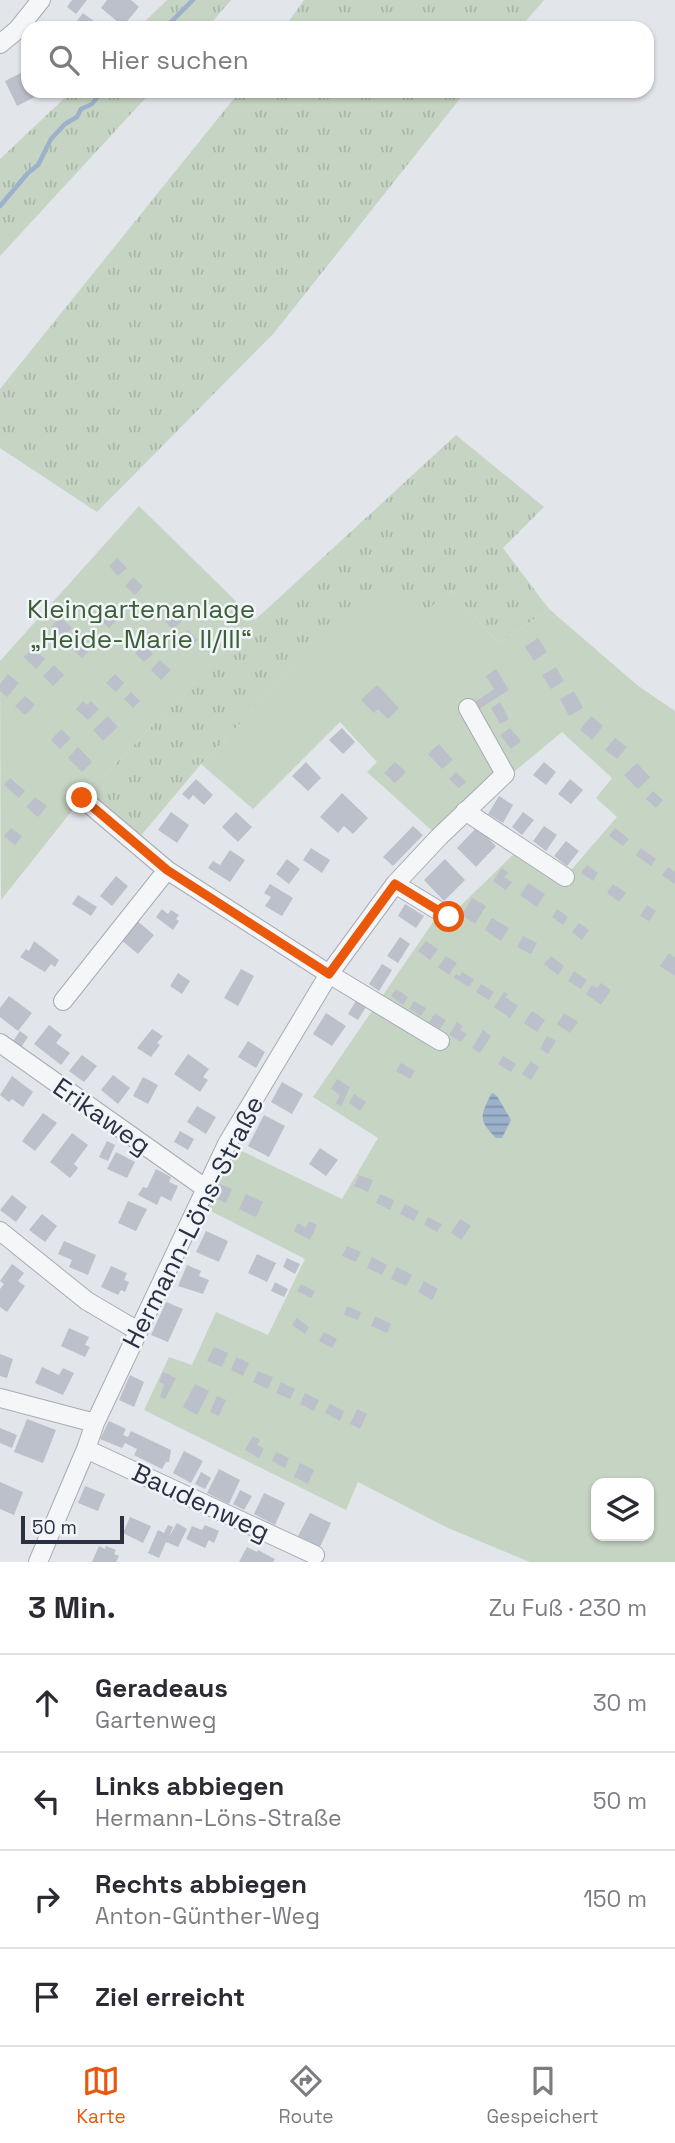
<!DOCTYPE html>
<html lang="de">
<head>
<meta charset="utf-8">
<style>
	:root { --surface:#fff; --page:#f7f7f7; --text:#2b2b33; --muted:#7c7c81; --line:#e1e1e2; --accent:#ea580c }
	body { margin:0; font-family:"Space Grotesk",sans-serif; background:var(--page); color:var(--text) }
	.controls { position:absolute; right:21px; bottom:21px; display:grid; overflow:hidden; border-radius:14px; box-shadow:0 2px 5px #0004 }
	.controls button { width:63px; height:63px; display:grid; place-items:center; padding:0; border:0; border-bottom:2px solid var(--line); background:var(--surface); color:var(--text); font:35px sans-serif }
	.scale { position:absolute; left:21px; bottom:18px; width:103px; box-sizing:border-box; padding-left:7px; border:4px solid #293143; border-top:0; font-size:19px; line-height:24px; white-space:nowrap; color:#293143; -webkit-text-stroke:5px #f1f4f8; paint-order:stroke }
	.stop { position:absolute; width:21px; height:21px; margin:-16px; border:5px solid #ea580c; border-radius:50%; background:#fff }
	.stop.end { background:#ea580c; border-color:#fff; box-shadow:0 2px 7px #0008 }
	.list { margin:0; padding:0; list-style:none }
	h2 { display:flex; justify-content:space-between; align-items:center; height:91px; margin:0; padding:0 28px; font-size:30px }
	h2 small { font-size:23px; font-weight:400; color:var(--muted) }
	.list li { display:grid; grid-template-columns:46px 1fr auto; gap:21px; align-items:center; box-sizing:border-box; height:98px; padding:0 28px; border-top:2px solid var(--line) }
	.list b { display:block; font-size:26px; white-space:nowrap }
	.list p { margin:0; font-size:23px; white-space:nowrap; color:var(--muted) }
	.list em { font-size:23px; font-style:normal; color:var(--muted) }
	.icon { flex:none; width:38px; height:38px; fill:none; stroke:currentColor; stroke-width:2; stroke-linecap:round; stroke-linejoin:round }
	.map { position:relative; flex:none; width:675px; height:1562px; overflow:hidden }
	.search { position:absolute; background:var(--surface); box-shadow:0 2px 5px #0004; left:21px; right:21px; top:21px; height:77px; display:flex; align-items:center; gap:18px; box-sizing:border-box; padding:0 24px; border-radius:21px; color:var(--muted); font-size:26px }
	.sheet { height:483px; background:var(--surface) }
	nav { display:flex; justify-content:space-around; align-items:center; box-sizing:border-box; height:98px; border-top:2px solid var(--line); background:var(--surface); font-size:19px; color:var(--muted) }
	nav a { display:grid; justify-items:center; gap:4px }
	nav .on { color:var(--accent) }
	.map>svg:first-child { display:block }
	.grass { fill:url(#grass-tufts) }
	.green { fill:#c6d4c3; fill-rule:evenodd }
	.water { fill:url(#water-rules) }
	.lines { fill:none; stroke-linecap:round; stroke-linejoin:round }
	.stream { stroke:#9cb1cb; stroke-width:4.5 }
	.building { fill:#bcc0ca }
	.minor-casing { stroke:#a7abb5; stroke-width:20 }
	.minor { stroke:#f4f6f8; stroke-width:18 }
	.route { stroke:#ea580c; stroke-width:9 }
	.labels { text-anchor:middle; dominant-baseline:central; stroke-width:5; stroke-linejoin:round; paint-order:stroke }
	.park-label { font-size:26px; fill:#3c5f36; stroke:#f1f4f8 }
	.street-label { font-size:26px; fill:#293143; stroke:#f1f4f8 }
</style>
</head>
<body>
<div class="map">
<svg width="675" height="1562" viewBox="0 0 675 1562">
	<defs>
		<pattern id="grass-tufts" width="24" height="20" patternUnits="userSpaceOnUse" patternTransform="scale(1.75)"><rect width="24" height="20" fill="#c6d4c3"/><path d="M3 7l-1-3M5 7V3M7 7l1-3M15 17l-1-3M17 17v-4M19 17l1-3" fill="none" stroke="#aab6a9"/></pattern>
		<pattern id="water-rules" width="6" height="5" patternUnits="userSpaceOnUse" patternTransform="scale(1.75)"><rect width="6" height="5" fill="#9cb1cb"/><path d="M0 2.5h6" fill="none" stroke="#7f91a6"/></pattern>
	</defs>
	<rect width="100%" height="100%" fill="#e2e5ea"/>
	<path class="grass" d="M167 0H231L207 28H138Z
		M304 0H544L520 28H284Z
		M72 91H152L0 256V159Z
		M240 91H466L274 333 97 512 0 448V389Z
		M456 435 544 507 503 548 549 609 499 644 452 591 417 618 391 578 292 670 201 764 134 844 82 798 255 620Z"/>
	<path class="green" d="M139 506 255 620 82 798 1 900 0 661Z
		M391 577 417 617 452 591 499 644 549 609 637 685 675 711V1562H530L448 1528 358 1482 346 1510 144 1410 169 1357 192 1365 216 1312 268 1335 305 1259 197 1204 227 1144 342 1199 378 1138 313 1097 440 912 449 917 520 848 565 877 617 817 596 798 612 778 562 732 515 771 505 774 439 837 367 772 377 762 340 722 253 809 201 764 292 670ZM596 1483H649V1536H596Z"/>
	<path class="water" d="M493 1093 497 1096 511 1120 502 1138H496C477 1119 481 1116 491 1094Z"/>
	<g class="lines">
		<path class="stream" d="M165 28 193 0
			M0 206 28 173 38 165 51 139 65 124 77 117 81 109 92 104 102 91"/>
	</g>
	<path class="building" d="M72 0H87L76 14 67 7Z
		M107 0H131L139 7 123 26 101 8Z
		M83 13 103 28 72 27Z
		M27 70 28 91H37L39 95 17 106 5 81Z
		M117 558 127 568 118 576 109 566Z
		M133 577 143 586 135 595 125 586Z
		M104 610 116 621 109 628 97 617Z
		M172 612 182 621 173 630 164 620Z
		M60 617 72 628 63 638 51 627Z
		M188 630 198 640 189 648 180 639Z
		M538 638 547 652 534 661 525 647Z
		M76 641 88 652 82 658 70 647Z
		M144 644 153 654 144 662 135 653Z
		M33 648 45 659 36 669 24 657Z
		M160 660 171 670 161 680 151 670Z
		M54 665 64 675 53 686 43 676Z
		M556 667 564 681 551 689 542 675Z
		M496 669 509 690 479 709 475 702 494 689 486 676Z
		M8 674 19 683 7 697 0 691V684Z
		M115 674 124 683 116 692 106 683Z
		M377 685 399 708 388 719 378 709 374 713 361 700Z
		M574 691 583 708 569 716 560 699Z
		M131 692 140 701 133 708 124 699Z
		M25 696 35 705 25 715 15 706Z
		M83 701 87 705 91 701 99 709 88 720 76 709Z
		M500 702 509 719 500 724 491 708Z
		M108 716 118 727 103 741 93 730Z
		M591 716 603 726 592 740 580 730Z
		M342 728 355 742 343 754 329 740Z
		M510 728 521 741 511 749 500 735Z
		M61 729 71 738 60 749 51 740Z
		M615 738 627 747 617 759 605 750Z
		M439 744 453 760 442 769 428 754Z
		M78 747 92 762 82 772 68 758Z
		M306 762 321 778 308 791 292 776Z
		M395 762 406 772 395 783 384 773Z
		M544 762 556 772 546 785 533 775Z
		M637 763 650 777 638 789 624 775Z
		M456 772 466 782 459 788 449 779Z
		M10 778 25 791 19 798 4 785Z
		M196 779 213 795 204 805 193 795 189 800 182 794Z
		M570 779 583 790 571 804 558 794Z
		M653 791 663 800 656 808 646 799Z
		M342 793 368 818 353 834 344 826 338 833 320 817Z
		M499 796 513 805 503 823 488 814Z
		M35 797 47 806 38 817 26 807Z
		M171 812 189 825 177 843 158 830Z
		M236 812 252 827 238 842 222 827Z
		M523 812 534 820 522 835 512 827Z
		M413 826 423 835 393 866 383 857Z
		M544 826 557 835 546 851 533 841Z
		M477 827 496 846 476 867 457 848Z
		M11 828 22 836 15 845 4 836Z
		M615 828 629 839 623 846 609 836Z
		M566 841 579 851 567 866 554 856Z
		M311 848 330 860 322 873 303 860Z
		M641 848 656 859 651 866 636 855Z
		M230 850 245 860 230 882 208 868 213 861 220 865Z
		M287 859 300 869 289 884 276 874Z
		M445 859 465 880 444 901 424 880Z
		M587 865 598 873 593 881 581 873Z
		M668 867 675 872V884L662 875Z
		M502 868 508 873 504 877 512 882 506 890 493 881Z
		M116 876 128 886 112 906 100 896Z
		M528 883 545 894 537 907 520 895Z
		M270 884 293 898 282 916 265 906 271 897 264 893Z
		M613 884 626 893 619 902 607 893Z
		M78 895 97 907 91 916 72 904Z
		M472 898 486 906 475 924 462 915Z
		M405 904 424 916 416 928 398 916Z
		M647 905 656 911 649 921 640 916Z
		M162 909 168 914 171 910 179 915 176 919 179 921 173 930 156 917Z
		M557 909 568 917 563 925 552 917Z
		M492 918 509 928 501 941 485 930Z
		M136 920 154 935 138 954 120 939Z
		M579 923 589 930 582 940 572 932Z
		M523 936 537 943 531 954 517 947Z
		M400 937 410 944 398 963 387 956Z
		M34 941 59 960 55 967 51 964 45 972 20 957 26 949 29 951Z
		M426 941 438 949 430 960 418 951Z
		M669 953 675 958V976L660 966Z
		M446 956 457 963 449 975 438 967Z
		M551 956 564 966 558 975 544 964Z
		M382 964 392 970 379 991 369 984Z
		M241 969 254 976 238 1006 224 998Z
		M574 971 587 980 581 989 568 981Z
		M462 972 474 979 469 987 454 978 456 974 460 976Z
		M178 973 190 981 182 994 170 986Z
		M601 983 611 990 601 1005 586 994 592 985 597 988Z
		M481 984 494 992 489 1000 476 992Z
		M396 989 408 997 403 1005 391 996Z
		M504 992 508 994 505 997 518 1006 510 1018 494 1007Z
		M9 996 32 1013 18 1031 0 1017V1008Z
		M356 1001 366 1007 358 1020 348 1014Z
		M414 1001 426 1008 421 1016 409 1009Z
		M532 1011 545 1020 537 1032 524 1023Z
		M326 1013 346 1026 332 1046 313 1034Z
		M435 1013 446 1020 440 1029 429 1022Z
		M564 1013 578 1022 570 1033 557 1024Z
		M457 1022 463 1026 460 1030 467 1034 461 1042 449 1035Z
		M49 1025 62 1035 56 1043 70 1053 61 1065 34 1044Z
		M152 1029 163 1036 157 1043 160 1045 151 1057 137 1048Z
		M483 1030 491 1036 480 1053 472 1048Z
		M20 1031 28 1037 21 1047 13 1041Z
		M547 1036 556 1041 548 1054 540 1049Z
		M248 1041 265 1052 256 1068 238 1057Z
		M188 1054 209 1069 203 1077 208 1080 200 1092 174 1074Z
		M82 1055 97 1066 84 1082 69 1071Z
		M503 1056 516 1064 511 1072 498 1064Z
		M531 1061 539 1067 531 1080 522 1074Z
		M401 1063 415 1071 410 1079 396 1071Z
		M113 1075 130 1088 118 1104 101 1090Z
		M12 1076 33 1092 23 1107 12 1099 9 1102 0 1095Z
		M143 1077 158 1085 148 1104 133 1096Z
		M337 1079 350 1087 341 1107 336 1103 340 1095 331 1089Z
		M282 1082 303 1094 292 1114 271 1102Z
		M354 1094 366 1102 360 1111 349 1103Z
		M197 1106 216 1117 206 1134 187 1122Z
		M43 1113 57 1123 35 1151 22 1141Z
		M264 1115 285 1126 269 1157 248 1146Z
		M180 1131 194 1139 188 1150 174 1142Z
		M72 1133 88 1145 74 1164 78 1168 70 1178 50 1162Z
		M107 1141 115 1145 108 1161 99 1157Z
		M320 1148 338 1160 326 1176 309 1164Z
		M116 1152 135 1162 127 1178 107 1169Z
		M156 1169 171 1177 169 1182 178 1186 171 1201 161 1196 157 1205 138 1195 143 1187 147 1188Z
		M359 1175 373 1180 368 1192 354 1186Z
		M220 1184 232 1189 226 1203 214 1197Z
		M246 1194 263 1202 256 1217 239 1209Z
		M380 1194 394 1200 390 1210 376 1203Z
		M12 1195 27 1207 16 1222 0 1210Z
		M128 1201 147 1209 136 1231 118 1223Z
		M405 1204 419 1211 414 1221 400 1214Z
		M42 1214 57 1226 45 1242 29 1230Z
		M428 1217 442 1224 437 1232 424 1225Z
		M460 1219 471 1226 461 1240 451 1233Z
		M309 1221 317 1225 310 1240 294 1231 298 1223 306 1228Z
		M206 1231 228 1241 219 1262 196 1252Z
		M64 1241 96 1255 88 1275 69 1267 72 1260 58 1254Z
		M347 1246 361 1252 356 1262 342 1256Z
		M257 1254 276 1263 267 1282 248 1273Z
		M372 1257 387 1265 382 1275 367 1268Z
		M287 1258 300 1264 295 1274 283 1267Z
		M12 1264 24 1273 18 1281 25 1286 7 1312 0 1307V1289L4 1284 0 1281Z
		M187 1265 201 1271 199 1276 209 1280 203 1294 178 1286Z
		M111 1266 127 1273 124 1280 129 1282 125 1292 121 1290 118 1295 101 1287Z
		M397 1267 412 1275 406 1286 391 1279Z
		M424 1281 438 1289 432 1300 418 1292Z
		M275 1282 288 1289 284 1297 271 1291Z
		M301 1284 315 1291 311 1298 297 1291Z
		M166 1302 183 1309 168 1342 151 1335Z
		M347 1306 361 1312 358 1320 344 1315Z
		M375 1316 391 1324 387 1333 371 1326Z
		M297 1318 309 1327 305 1334 292 1325Z
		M69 1328 89 1337 85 1345 90 1347 85 1357 61 1346Z
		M324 1332 337 1339 332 1348 319 1341Z
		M214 1347 228 1353 222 1367 207 1361Z
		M0 1354 13 1359 7 1378 0 1376Z
		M236 1357 249 1363 243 1376 231 1370Z
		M42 1367 59 1375 63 1368 74 1373 63 1395 35 1383Z
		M258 1371 273 1377 268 1389 253 1382Z
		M163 1372 176 1378 165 1399 160 1397 164 1384 159 1382Z
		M130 1375 144 1382 134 1407 119 1400Z
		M281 1382 295 1389 290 1399 276 1393Z
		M195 1384 209 1391 197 1415 183 1407Z
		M305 1393 319 1400 314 1411 300 1404Z
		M217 1396 226 1400 219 1416 210 1412Z
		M330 1404 344 1411 340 1421 325 1413Z
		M357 1409 367 1414 360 1429 350 1424Z
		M27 1419 56 1430 43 1463 14 1452Z
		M109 1421 126 1429 123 1435 128 1437 131 1431 171 1450 169 1462H166L162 1469 134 1455 137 1449 125 1443 122 1448 100 1439Z
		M0 1428 17 1435 12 1448 0 1443Z
		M253 1436 260 1440 257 1445 264 1448 259 1458 245 1450Z
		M184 1451 203 1461 191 1483 173 1473Z
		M276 1452 289 1458 285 1468 272 1461Z
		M300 1463 314 1470 308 1484 294 1477Z
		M219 1469 240 1480 229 1504 207 1493Z
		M201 1472 211 1478 205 1489 195 1484Z
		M0 1482 23 1492 14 1515 0 1509Z
		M85 1486 105 1494 98 1511 78 1503Z
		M240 1490 252 1496 244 1510 233 1504Z
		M264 1493 285 1503 275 1525 254 1514Z
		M310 1513 331 1523 320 1547 298 1536Z
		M130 1517 151 1526 143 1543 123 1533Z
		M177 1523 187 1529 178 1547 166 1542 159 1558 148 1553 158 1530 164 1533 168 1525 173 1527 169 1537Z
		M205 1525 219 1531 214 1543 209 1540 205 1548 186 1539 192 1526 202 1530Z
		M99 1546 105 1549 106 1546 116 1550 114 1554 119 1556 116 1562H92Z
		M247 1547 257 1552 258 1550 275 1559 273 1562H239Z"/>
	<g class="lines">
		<g class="minor-casing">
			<path id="minor" d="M0 44 17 30 41 0
				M82 798 167 870 329 974 440 1041
				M465 811 565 877
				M395 884 449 917
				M63 1001 167 870
				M0 1043 205 1188
				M0 1231 87 1301 138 1331
				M0 1398 95 1423
				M86 1449 315 1555
				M38 1562 86 1449 95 1423 227 1144 329 974 395 884 439 837 505 774 468 708"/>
		</g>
		<use href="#minor" class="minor"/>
	</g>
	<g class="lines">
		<path class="route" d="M82 798 167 870 329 974 395 884 449 917"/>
	</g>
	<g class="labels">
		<g class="park-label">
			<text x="141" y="609">Kleingartenanlage<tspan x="141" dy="30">„Heide-Marie II/III“</tspan></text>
		</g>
		<g class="street-label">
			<text transform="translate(102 1116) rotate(35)">Erikaweg</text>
			<text transform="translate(193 1222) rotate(-63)">Hermann-Löns-Straße</text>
			<text transform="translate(201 1502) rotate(25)">Baudenweg</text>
		</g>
	</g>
</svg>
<div class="controls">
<button><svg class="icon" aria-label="layers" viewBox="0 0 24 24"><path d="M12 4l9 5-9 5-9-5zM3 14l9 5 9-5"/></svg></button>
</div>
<div class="scale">50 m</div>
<div class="stop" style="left:449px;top:917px"></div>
<div class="stop end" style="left:82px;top:798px"></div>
<div class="search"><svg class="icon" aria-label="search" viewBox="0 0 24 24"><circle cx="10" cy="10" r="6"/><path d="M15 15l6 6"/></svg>Hier suchen</div>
</div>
<section class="sheet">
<h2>3 Min.<small>Zu Fuß · 230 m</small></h2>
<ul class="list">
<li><svg class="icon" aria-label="ahead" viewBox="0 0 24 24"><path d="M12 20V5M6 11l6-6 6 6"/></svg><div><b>Geradeaus</b><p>Gartenweg</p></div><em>30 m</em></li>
<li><svg class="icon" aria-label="left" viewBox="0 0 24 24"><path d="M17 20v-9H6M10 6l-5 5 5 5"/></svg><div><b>Links abbiegen</b><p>Hermann-Löns-Straße</p></div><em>50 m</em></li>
<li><svg class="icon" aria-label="right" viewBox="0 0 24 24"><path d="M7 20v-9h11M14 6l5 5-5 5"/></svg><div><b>Rechts abbiegen</b><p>Anton-Günther-Weg</p></div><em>150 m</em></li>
<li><svg class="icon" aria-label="arrive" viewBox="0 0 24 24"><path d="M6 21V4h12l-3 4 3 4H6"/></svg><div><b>Ziel erreicht</b></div></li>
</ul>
</section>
<nav>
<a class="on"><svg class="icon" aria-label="map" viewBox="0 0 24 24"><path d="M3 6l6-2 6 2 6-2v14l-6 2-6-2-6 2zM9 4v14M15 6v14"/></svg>Karte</a>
<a><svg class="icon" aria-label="directions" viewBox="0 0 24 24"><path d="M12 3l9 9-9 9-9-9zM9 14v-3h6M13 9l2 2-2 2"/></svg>Route</a>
<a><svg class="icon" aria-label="saved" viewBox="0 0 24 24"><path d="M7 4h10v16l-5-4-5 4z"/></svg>Gespeichert</a>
</nav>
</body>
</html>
